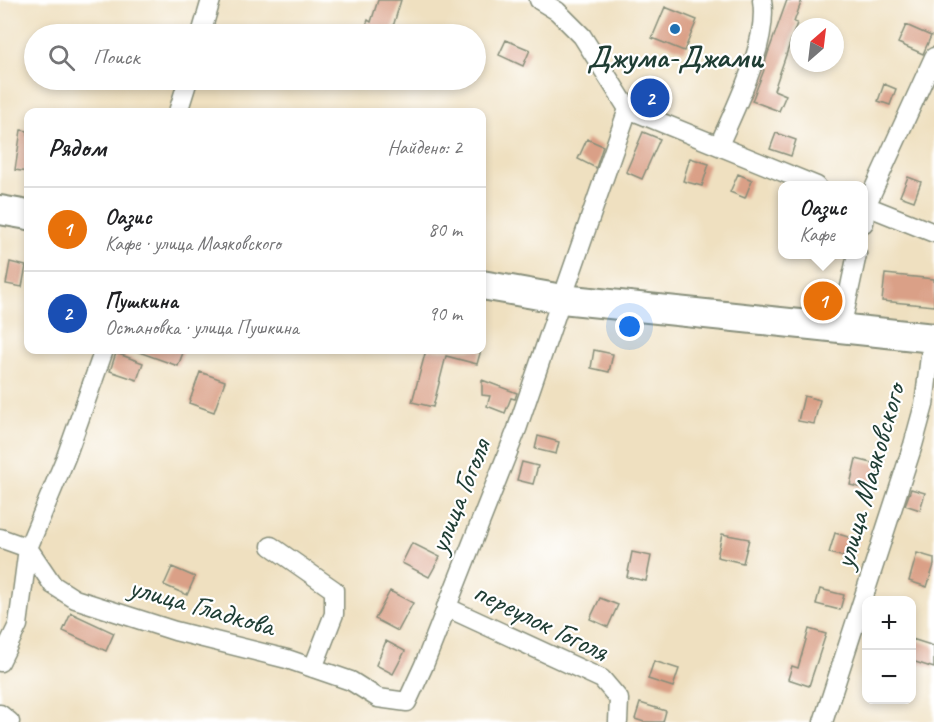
<!DOCTYPE html>
<html lang="ru">
<head>
<meta charset="utf-8">
<style>
	:root { --surface:#fff; --page:#f2f2f2; --text:#202124; --muted:#757577; --line:#e0e0e0; --accent:#0f766e }
	body { margin:0; font-family:Caveat,sans-serif; background:var(--page); color:var(--text) }
	.controls { position:absolute; right:18px; bottom:18px; display:grid; overflow:hidden; border-radius:12px; box-shadow:0 3px 9px #0003 }
	.controls button { width:54px; height:54px; display:grid; place-items:center; padding:0; border:0; border-bottom:2px solid var(--line); background:var(--surface); color:var(--text); font:30px sans-serif }
	.compass { position:absolute; left:790px; top:18px; width:54px; height:54px; border-radius:50%; background:var(--surface); box-shadow:0 3px 9px #0003; rotate:28deg }
	.you { position:absolute; left:630px; top:327px; width:21px; height:21px; margin:-15px; border:4px solid #fff; border-radius:50%; background:#1a73e8; box-shadow:0 0 0 9px #1a73e833 }
	.badge { display:grid; place-items:center; width:39px; height:39px; border-radius:50%; background:var(--accent); color:#fff; font-size:20px; font-weight:700 }
	.pin { position:absolute; translate:-50% -50%; border:3px solid #fff; box-shadow:0 2px 6px #0006 }
	.popup { position:absolute; left:778px; top:181px; width:90px; height:78px; box-sizing:border-box; display:grid; place-content:center; border-radius:12px; background:var(--surface); filter:drop-shadow(0 2px 4px #0005); font-size:20px; white-space:nowrap; color:var(--muted) }
	.popup b { font-size:22px; color:var(--text) }
	.popup::after { content:''; position:absolute; left:50%; top:100%; margin-left:-12px; border:12px solid transparent; border-top-color:var(--surface) }
	.list { margin:0; padding:0; list-style:none }
	h2 { display:flex; justify-content:space-between; align-items:center; height:78px; margin:0; padding:0 24px; font-size:26px }
	h2 small { font-size:20px; font-weight:400; color:var(--muted) }
	.list li { display:grid; grid-template-columns:39px 1fr auto; gap:18px; align-items:center; box-sizing:border-box; height:84px; padding:0 24px; border-top:2px solid var(--line) }
	.list b { display:block; font-size:22px; white-space:nowrap }
	.list p { margin:0; font-size:20px; white-space:nowrap; color:var(--muted) }
	.list em { font-size:20px; font-style:normal; color:var(--muted) }
	.icon { flex:none; width:33px; height:33px; fill:none; stroke:currentColor; stroke-width:2; stroke-linecap:round; stroke-linejoin:round }
	.map { position:relative; flex:none; width:934px; height:722px; overflow:hidden }
	.search { position:absolute; background:var(--surface); box-shadow:0 3px 9px #0003; left:24px; top:24px; width:462px; height:66px; display:flex; align-items:center; gap:15px; box-sizing:border-box; padding:0 21px; border-radius:33px; color:var(--muted); font-size:22px }
	.panel { position:absolute; background:var(--surface); box-shadow:0 3px 9px #0003; left:24px; top:108px; width:462px; height:246px; border-radius:12px }
	.map>svg:first-child { display:block }
	.building { fill:#daa087 }
	.lines { fill:none; stroke-linecap:round; stroke-linejoin:round }
	.minor-casing { stroke:#878e7a; stroke-width:21 }
	.primary-casing { stroke:#878e7a; stroke-width:32 }
	.minor { stroke:#fff; stroke-width:18 }
	.primary { stroke:#fff; stroke-width:28 }
	.poi-dot { fill:#1f6fb2; stroke:#fff; stroke-width:2 }
	.labels { text-anchor:middle; dominant-baseline:central; stroke-width:4.5; stroke-linejoin:round; paint-order:stroke }
	.poi-label { font-size:30px; font-weight:bold; fill:#1f3d34; stroke:#fff }
	.street-label { font-size:30px; fill:#1f3d34; stroke:#fff }
</style>
</head>
<body>
<div class="map">
<svg width="934" height="722" viewBox="0 0 934 722">
	<rect width="100%" height="100%" fill="#fff"/>
	<filter id="ink" filterUnits="userSpaceOnUse"><feTurbulence type="fractalNoise" baseFrequency=".0167" numOctaves="2"/><feDisplacementMap in="SourceGraphic" scale="12" xChannelSelector="R" yChannelSelector="G"/><feConvolveMatrix kernelMatrix="1 2 1 2 8 2 1 2 1" color-interpolation-filters="sRGB"/></filter>
	<filter id="wash" filterUnits="userSpaceOnUse"><feTurbulence type="fractalNoise" baseFrequency=".008" numOctaves="4" result="noise"/><feDisplacementMap in="SourceGraphic" scale="24" xChannelSelector="R" yChannelSelector="G"/><feGaussianBlur stdDeviation="1.35" result="paint"/><feColorMatrix in="noise" values="0 0 0 0 0 0 0 0 0 0 0 0 0 0 0 0 0 1.4 0 .05"/><feComposite in="paint" operator="in"/></filter>
	<g filter="url(#wash)">
		<rect width="100%" height="100%" fill="#efe0c0"/>
		<g id="blocks">
			<path class="building" d="M378 0H401L392 30 402 34H363L368 20 371 22Z
				M787 0H802L794 22 797 23 774 90 786 95 779 111 752 101 764 70 763 69 768 53Z
				M665 7 697 20 684 51 652 38Z
				M906 25 931 36 923 54 898 43Z
				M506 40 530 50 523 66 499 55Z
				M884 84 896 89 890 105 878 101Z
				M21 130 28 131V172L15 170Z
				M643 132 660 139 642 179 626 172Z
				M776 133 796 140 791 156 770 149Z
				M587 139 603 146 596 168 578 159Z
				M690 158 709 164 702 186 683 181Z
				M738 174 752 180 745 198 730 192Z
				M908 177 921 182 914 201 900 196Z
				M10 262 26 266 22 287 6 284Z
				M885 274 934 279V306L882 301Z
				M137 350H184L178 366 136 351Z
				M426 350H481L477 364 446 356 433 407 412 402Z
				M594 350 613 354 609 372 591 368Z
				M116 353 143 363 137 380 110 371Z
				M200 372 225 381 214 412 189 403Z
				M482 380 517 393 515 399 511 398 505 413 487 406 490 396 482 395Z
				M804 396 820 400 814 424 798 421Z
				M538 436 559 442 556 454 535 449Z
				M856 459 880 465 874 491 850 485Z
				M522 462 538 466 533 484 517 480Z
				M911 489 925 493 920 510 905 505Z
				M835 533 858 540 852 559 829 553Z
				M722 534 749 539 743 563 717 557Z
				M412 543 440 557 429 577 402 563Z
				M632 552 651 556 646 581 627 577Z
				M917 553 934 558V565L927 587 909 581Z
				M172 567 195 577 187 595 164 585Z
				M820 589 844 595 840 610 816 604Z
				M390 591 413 603 398 631 375 619Z
				M600 598 618 605 608 627 590 619Z
				M71 613 114 633 106 651 63 631Z
				M809 629 826 634 809 686 788 679 792 666 798 668Z
				M912 639 934 646V668L912 661Z
				M386 641 405 651 393 674 376 665Z
				M654 661 679 669 673 687 648 679Z
				M640 703 666 711 663 722H644L635 719Z"/>
		</g>
	</g>
	<g filter="url(#ink)">
		<use href="#blocks" fill-opacity="0" stroke="#878e7a" stroke-width="1.5"/>
		<g class="lines">
			<g class="minor-casing">
				<path id="minor" d="M539 0 557 11 582 36 628 109 817 186
					M201 34 211 0
					M178 112 188 80
					M719 145C736 106 769 42 762 0
					M864 205 934 233
					M864 223 866 206 934 57
					M562 299 628 109
					M841 329 857 254
					M0 538 28 548 53 585 75 599 175 631 287 659 351 681 378 698 407 702 424 665 517 429 558 309
					M271 546 334 590V614L313 668
					M446 607 602 679 619 699 618 722
					M0 662 18 625 28 548 66 457 104 350
					M0 714 10 722
					M823 722 913 445 924 405 931 348"/>
			</g>
			<g class="primary-casing">
				<path id="primary" d="M0 210 28 215
					M482 285 562 299 934 338"/>
			</g>
			<use href="#minor" class="minor"/>
			<use href="#primary" class="primary"/>
		</g>
	</g>
	<circle class="poi-dot" cx="675" cy="29" r="6"/>
	<g class="labels">
		<g class="poi-label">
			<text x="675" y="57">Джума-Джами</text>
		</g>
		<g class="street-label">
			<text transform="translate(869 476) rotate(-74)">улица Маяковского</text>
			<text transform="translate(459 496) rotate(-68)">улица Гоголя</text>
			<text transform="translate(202 606) rotate(16)">улица Гладкова</text>
			<text transform="translate(541 621) rotate(26)">переулок Гоголя</text>
		</g>
	</g>
</svg>
<div class="controls">
<button>+</button>
<button>−</button>
</div>
<svg class="compass" viewBox="-18 -18 36 36"><path d="M0-13l5 13h-10z" fill="#e53935"/><path d="M0 13l5-13h-10z" fill="#757577"/></svg>
<div class="you"></div>
<div class="pin badge" style="left:823px;top:301px;background:#e8710a">1</div>
<div class="popup"><b>Оазис</b>Кафе</div>
<div class="pin badge" style="left:650px;top:98px;background:#1a4fb4">2</div>
<div class="search"><svg class="icon" aria-label="search" viewBox="0 0 24 24"><circle cx="10" cy="10" r="6"/><path d="M15 15l6 6"/></svg>Поиск</div>
<section class="panel">
<h2>Рядом<small>Найдено: 2</small></h2>
<ul class="list">
<li><span class="badge" style="background:#e8710a">1</span><div><b>Оазис</b><p>Кафе · улица Маяковского</p></div><em>80 m</em></li>
<li><span class="badge" style="background:#1a4fb4">2</span><div><b>Пушкина</b><p>Остановка · улица Пушкина</p></div><em>90 m</em></li>
</ul>
</section>
</div>
</body>
</html>
